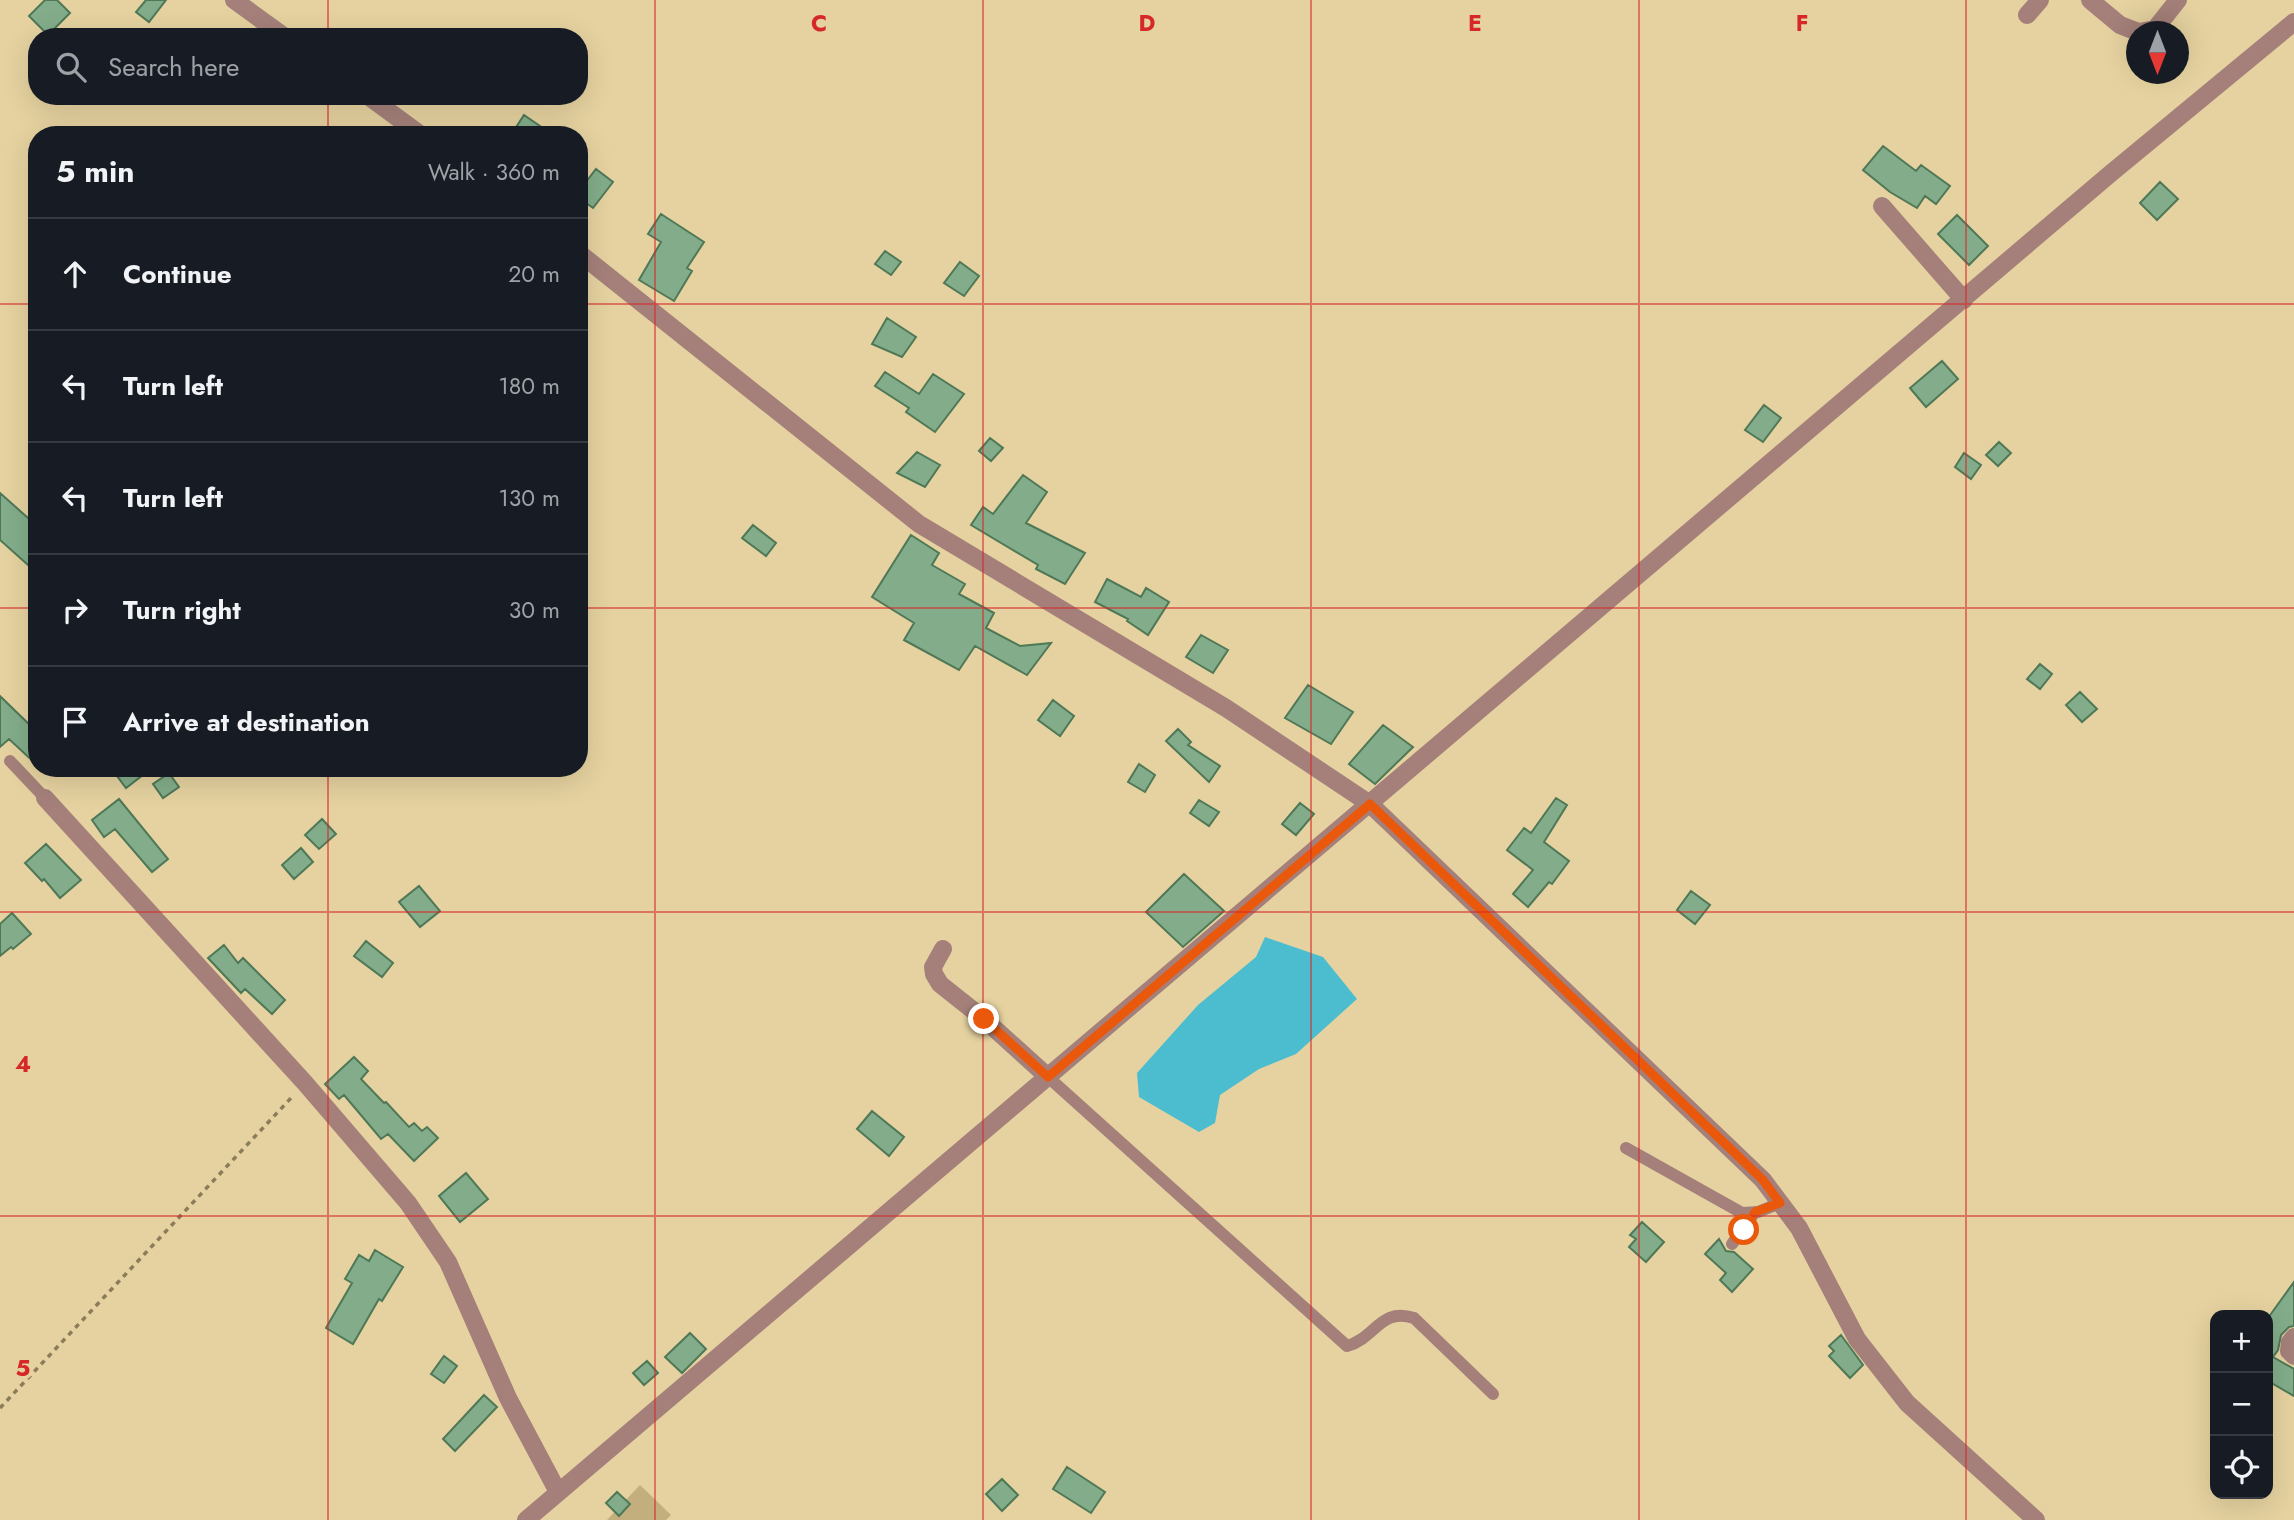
<!DOCTYPE html>
<html lang="en">
<head>
<meta charset="utf-8">
<style>
	:root { --surface:#171b24; --page:#242831; --text:#f1f3f6; --muted:#9ea1a6; --line:#363941 }
	body { margin:0; font-family:Jost,sans-serif; background:var(--page); color:var(--text) }
	.controls { position:absolute; right:21px; bottom:21px; display:grid; overflow:hidden; border-radius:14px; box-shadow:0 7px 28px #0002 }
	.controls button { width:63px; height:63px; display:grid; place-items:center; padding:0; border:0; border-bottom:2px solid var(--line); background:var(--surface); color:var(--text); font:35px sans-serif }
	.compass { position:absolute; left:2126px; top:21px; width:63px; height:63px; border-radius:50%; background:var(--surface); box-shadow:0 7px 28px #0002; rotate:180deg }
	.stop { position:absolute; width:21px; height:21px; margin:-16px; border:5px solid #ea580c; border-radius:50%; background:#fff }
	.stop.end { background:#ea580c; border-color:#fff; box-shadow:0 2px 7px #0008 }
	.list { margin:0; padding:0; list-style:none }
	h2 { display:flex; justify-content:space-between; align-items:center; height:91px; margin:0; padding:0 28px; font-size:30px }
	h2 small { font-size:23px; font-weight:400; color:var(--muted) }
	.list li { display:grid; grid-template-columns:46px 1fr auto; gap:21px; align-items:center; box-sizing:border-box; height:112px; padding:0 28px; border-top:2px solid var(--line) }
	.list b { display:block; font-size:26px; white-space:nowrap }
	.list em { font-size:23px; font-style:normal; color:var(--muted) }
	.icon { flex:none; width:38px; height:38px; fill:none; stroke:currentColor; stroke-width:2; stroke-linecap:round; stroke-linejoin:round }
	.map { position:relative; flex:none; width:2294px; height:1520px; overflow:hidden }
	.search { position:absolute; background:var(--surface); box-shadow:0 7px 28px #0002; left:28px; top:28px; width:560px; height:77px; display:flex; align-items:center; gap:18px; box-sizing:border-box; padding:0 24px; border-radius:28px; color:var(--muted); font-size:26px }
	.panel { position:absolute; background:var(--surface); box-shadow:0 7px 28px #0002; left:28px; top:126px; width:560px; height:651px; border-radius:28px }
	.map>svg:first-child { display:block }
	.green { fill:#c3af7d }
	.water { fill:#4bbdce }
	.building { fill:#83ad8a; stroke:#4f7857; stroke-width:2 }
	.lines { fill:none; stroke-linecap:round; stroke-linejoin:round }
	.path { stroke:#8b7d59; stroke-width:3.5; stroke-dasharray:5 5; stroke-linecap:butt }
	.service { stroke:#a5807a; stroke-width:12 }
	.minor { stroke:#a5807a; stroke-width:18 }
	.tertiary { stroke:#a5807a; stroke-width:18 }
	.route { stroke:#ea580c; stroke-width:9 }
	.grid { fill:none; stroke:#d62828; stroke-width:2; stroke-opacity:0.55 }
	.grid-label { font-size:23px; text-anchor:middle; font-weight:bold; fill:#d62828; stroke:#e6d2a0; stroke-width:7; stroke-linejoin:round; paint-order:stroke }
</style>
</head>
<body>
<div class="map">
<svg width="2294" height="1520" viewBox="0 0 2294 1520">
	<rect width="100%" height="100%" fill="#e6d2a0"/>
	<path class="green" d="M640 1485 671 1515 666 1520H607Z"/>
	<path class="water" d="M1265 937 1323 957 1357 999 1296 1054 1259 1069 1220 1095 1215 1123 1199 1132 1139 1097 1137 1073 1198 1005 1256 957Z"/>
	<path class="building" d="M45 0H57L70 13 48 35 29 16Z
		M146 0H166L149 22 136 12Z
		M524 115 553 135H511Z
		M1883 146 1916 171 1921 165 1950 186 1936 204 1925 196 1917 208 1890 192 1863 170Z
		M596 169 613 182 593 208 579 198V191Z
		M2160 182 2178 199 2157 220 2140 203Z
		M661 214 704 242 687 268 692 271 674 301 639 280 661 242 648 234Z
		M1957 215 1988 246 1969 265 1938 234Z
		M885 251 901 262 891 275 875 264Z
		M960 262 979 276 964 296 944 283Z
		M887 318 916 337 902 357 872 344Z
		M1942 361 1958 379 1926 407 1910 388Z
		M885 372 919 394 933 374 964 394 935 432 906 412 909 408 875 386Z
		M1764 405 1781 418 1763 442 1745 430Z
		M990 438 1003 448 991 461 979 451Z
		M1999 442 2011 453 1998 466 1986 455Z
		M917 452 940 465 925 487 897 473Z
		M1964 453 1981 465 1971 479 1955 467Z
		M1023 475 1047 492 1026 523 1085 553 1065 584 1036 569 1038 565 971 525 983 507 993 514Z
		M0 493 37 526V573L0 540Z
		M753 525 776 543 766 556 742 538Z
		M911 535 939 553 932 565 965 584 959 594 994 613 986 628 1020 646 1051 643 1027 675 975 646 959 670 904 640 914 623 872 597Z
		M1107 579 1141 597 1146 588 1169 602 1148 635 1127 621 1128 619 1095 602Z
		M1201 635 1228 650 1213 673 1186 657Z
		M2040 664 2052 674 2040 689 2027 679Z
		M1308 685 1353 712 1331 744 1285 718Z
		M2080 692 2097 709 2082 722 2066 705Z
		M0 696 37 732V765L9 739 0 747Z
		M1053 700 1074 716 1060 736 1038 720Z
		M1383 725 1413 747 1375 784 1349 764Z
		M1178 729 1191 742 1188 745 1220 766 1209 782 1166 741Z
		M1139 764 1155 775 1145 792 1128 782Z
		M111 768H152L126 788Z
		M169 773 179 787 163 798 153 784Z
		M1556 798 1567 805 1544 842 1569 861 1552 884 1549 882 1528 907 1513 894 1533 870 1507 850 1524 828 1531 833Z
		M119 799 168 859 152 872 115 829 104 837 92 820Z
		M1199 800 1219 812 1209 826 1190 813Z
		M1300 803 1314 814 1296 835 1282 824Z
		M322 819 336 834 319 849 305 835Z
		M46 844 81 880 60 898 44 879 42 881 25 863Z
		M301 848 313 862 294 879 282 865Z
		M1184 874 1224 911 1183 947 1146 912Z
		M419 886 440 911 420 927 399 902Z
		M1691 891 1710 905 1695 924 1677 910Z
		M12 913 31 934 13 949 11 947 0 956V924Z
		M366 941 393 963 382 977 354 956Z
		M224 945 238 963 243 958 285 1000 272 1014 245 989 241 993 208 958Z
		M354 1057 368 1071 361 1079 384 1103 386 1102 409 1127 414 1123 422 1131 427 1127 438 1138 414 1161 388 1134 381 1139 344 1095 339 1099 325 1084Z
		M872 1111 904 1137 889 1156 857 1129Z
		M466 1173 488 1199 460 1222 439 1196Z
		M1642 1222 1664 1242 1646 1262 1629 1247 1636 1239 1630 1235Z
		M1719 1239 1726 1251 1734 1252 1753 1269 1732 1292 1720 1280 1726 1273 1705 1254Z
		M375 1250 403 1267 382 1301 379 1299 353 1344 326 1328 352 1283 345 1279 359 1255 369 1261Z
		M2294 1282V1326L2289 1327 2281 1335 2278 1350 2273 1357 2294 1369V1396L2268 1381V1318Z
		M690 1333 706 1349 682 1373 665 1357Z
		M1841 1335 1863 1365 1850 1378 1829 1356 1834 1351 1829 1346Z
		M444 1356 457 1366 444 1383 431 1374Z
		M647 1361 658 1373 644 1385 633 1373Z
		M484 1395 497 1407 455 1451 443 1439Z
		M1067 1467 1105 1492 1091 1513 1053 1489Z
		M1002 1479 1018 1495 1002 1511 986 1494Z
		M617 1492 630 1504 619 1516 606 1503Z"/>
	<g class="lines">
		<path class="path" d="M0 1408 292 1097"/>
		<path class="service" d="M10 761 45 798
			M1048 1077 1347 1346C1376 1338 1380 1307 1414 1318L1493 1394
			M1626 1148 1742 1213 1758 1212 1780 1203
			M1732 1244 1755 1212"/>
		<path class="minor" d="M2090 0 2120 25 2138 32
			M2027 15 2040 0
			M2139 32 2155 29 2178 0
			M1882 206 1964 300
			M45 798 305 1083 408 1203 448 1262 508 1398 558 1492
			M943 949 933 967 934 974 940 984 984 1019 1048 1077
			M2294 1337 2290 1342 2289 1351 2294 1356
			M526 1520 2110 174 2294 22"/>
		<path class="tertiary" d="M234 0 285 37
			M368 96 421 135
			M579 253 919 524 1226 708 1370 804 1763 1180 1799 1228 1857 1339 1907 1403 2036 1520"/>
	</g>
	<g class="lines">
		<path class="route" d="M984 1019 1048 1077 1370 804 1763 1180 1780 1203 1755 1212 1744 1230"/>
	</g>
	<path class="grid" d="M328 0V37M655 0V1520M983 0V1520M1311 0V1520M1639 0V1520M1966 0V1520M328 96V135M0 304H37M579 304H2294M0 608H37M579 608H2294M328 768V1520M0 912H2294M0 1216H2294"/>
	<g class="grid-label">
		<text x="819" y="31">C</text>
		<text x="1147" y="31">D</text>
		<text x="1475" y="31">E</text>
		<text x="1802" y="31">F</text>
		<text x="23" y="1072">4</text>
		<text x="23" y="1376">5</text>
	</g>
</svg>
<div class="controls">
<button>+</button>
<button>−</button>
<button><svg class="icon" aria-label="locate" viewBox="0 0 24 24"><circle cx="12" cy="12" r="6"/><path d="M12 2v4M12 18v4M2 12h4M18 12h4"/></svg></button>
</div>
<svg class="compass" viewBox="-18 -18 36 36"><path d="M0-13l5 13h-10z" fill="#e53935"/><path d="M0 13l5-13h-10z" fill="#9ea1a6"/></svg>
<div class="stop" style="left:1744px;top:1230px"></div>
<div class="stop end" style="left:984px;top:1019px"></div>
<div class="search"><svg class="icon" aria-label="search" viewBox="0 0 24 24"><circle cx="10" cy="10" r="6"/><path d="M15 15l6 6"/></svg>Search here</div>
<section class="panel">
<h2>5 min<small>Walk · 360 m</small></h2>
<ul class="list">
<li><svg class="icon" aria-label="ahead" viewBox="0 0 24 24"><path d="M12 20V5M6 11l6-6 6 6"/></svg><div><b>Continue</b></div><em>20 m</em></li>
<li><svg class="icon" aria-label="left" viewBox="0 0 24 24"><path d="M17 20v-9H6M10 6l-5 5 5 5"/></svg><div><b>Turn left</b></div><em>180 m</em></li>
<li><svg class="icon" aria-label="left" viewBox="0 0 24 24"><path d="M17 20v-9H6M10 6l-5 5 5 5"/></svg><div><b>Turn left</b></div><em>130 m</em></li>
<li><svg class="icon" aria-label="right" viewBox="0 0 24 24"><path d="M7 20v-9h11M14 6l5 5-5 5"/></svg><div><b>Turn right</b></div><em>30 m</em></li>
<li><svg class="icon" aria-label="arrive" viewBox="0 0 24 24"><path d="M6 21V4h12l-3 4 3 4H6"/></svg><div><b>Arrive at destination</b></div></li>
</ul>
</section>
</div>
</body>
</html>
